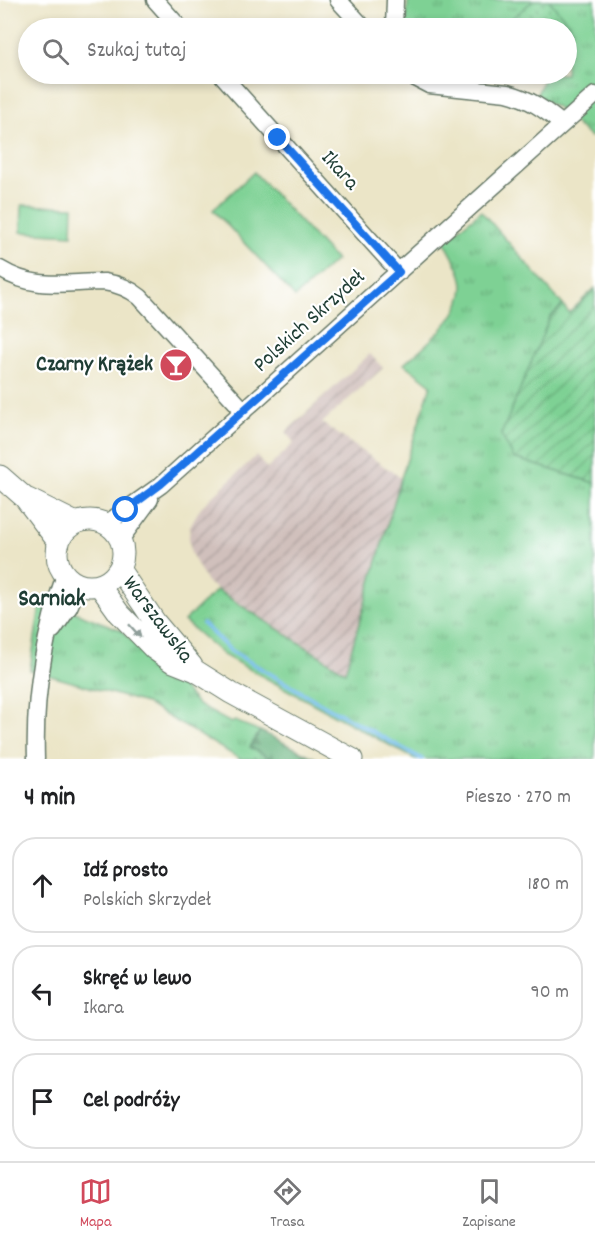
<!DOCTYPE html>
<html lang="pl">
<head>
<meta charset="utf-8">
<style>
	:root { --surface:#fff; --page:#f6f6f6; --text:#202124; --muted:#757577; --line:#e0e0e0; --accent:#d1495b }
	body { margin:0; font-family:Dekko,sans-serif; background:var(--page); color:var(--text) }
	.stop { position:absolute; width:18px; height:18px; margin:-14px; border:4px solid #1a73e8; border-radius:50%; background:#fff }
	.stop.end { background:#1a73e8; border-color:#fff; box-shadow:0 2px 6px #0008 }
	.list { margin:0; padding:0; list-style:none }
	h2 { display:flex; justify-content:space-between; align-items:center; height:78px; margin:0; padding:0 24px; font-size:26px }
	h2 small { font-size:20px; font-weight:400; color:var(--muted) }
	.list li { display:grid; grid-template-columns:39px 1fr auto; gap:18px; align-items:center; box-sizing:border-box; height:96px; margin:0 12px 12px; padding:0 12px; border:2px solid var(--line); border-radius:24px }
	.list b { display:block; font-size:22px; white-space:nowrap }
	.list p { margin:0; font-size:20px; white-space:nowrap; color:var(--muted) }
	.list em { font-size:20px; font-style:normal; color:var(--muted) }
	.icon { flex:none; width:33px; height:33px; fill:none; stroke:currentColor; stroke-width:2; stroke-linecap:round; stroke-linejoin:round }
	.map { position:relative; flex:none; width:595px; height:759px; overflow:hidden }
	.search { position:absolute; background:var(--surface); box-shadow:0 3px 9px #0003; left:18px; right:18px; top:18px; height:66px; display:flex; align-items:center; gap:15px; box-sizing:border-box; padding:0 21px; border-radius:33px; color:var(--muted); font-size:22px }
	.sheet { height:402px; background:var(--surface) }
	nav { display:flex; justify-content:space-around; align-items:center; box-sizing:border-box; height:84px; border-top:2px solid var(--line); background:var(--surface); font-size:16px; color:var(--muted) }
	nav a { display:grid; justify-items:center; gap:3px }
	nav .on { color:var(--accent) }
	.map>svg:first-child { display:block }
	.industrial { fill:url(#industrial-furrows) }
	.grass { fill:url(#grass-tufts); stroke:#4e8764; stroke-width:1.5 }
	.forest { fill:url(#forest-firs); stroke:#427859; stroke-width:1.5 }
	.park { fill:url(#park-dots); stroke:#4e8764; stroke-width:1.5 }
	.garden { fill:url(#garden-furrows); stroke:#4e8764; stroke-width:1.5 }
	.pitch { fill:#7ed194; stroke:#4e8764; stroke-width:1.5 }
	.lines { fill:none; stroke-linecap:round; stroke-linejoin:round }
	.stream { stroke:#76bded; stroke-width:4 }
	.minor-casing { stroke:#667867; stroke-width:19 }
	.major-casing { stroke:#667867; stroke-width:23 }
	.minor { stroke:#fff; stroke-width:16 }
	.major { stroke:#fff; stroke-width:21 }
	.oneway { fill:#8f9e9a }
	.route { stroke:#1a73e8; stroke-width:8 }
	.labels { text-anchor:middle; dominant-baseline:central; stroke-width:4.5; stroke-linejoin:round; paint-order:stroke }
	.street-label { font-size:22px; fill:#1f3d34; stroke:#fff }
	.poi-label { font-size:22px; font-weight:bold; fill:#1f3d34; stroke:#fff; text-anchor:end }
	.neighbourhood-label { font-size:24px; font-weight:bold; fill:#1f3d34; stroke:#fff }
</style>
</head>
<body>
<div class="map">
<svg width="595" height="759" viewBox="0 0 595 759">
	<defs>
		<pattern id="industrial-furrows" width="10" height="10" patternUnits="userSpaceOnUse" patternTransform="scale(1.5)"><rect width="10" height="10" fill="#d0c0bc"/><path d="M-1 1l2-2M0 10L10 0M9 11l2-2" fill="none" stroke="#a89d9a"/></pattern>
		<pattern id="grass-tufts" width="24" height="20" patternUnits="userSpaceOnUse" patternTransform="scale(1.5)"><rect width="24" height="20" fill="#7ed194"/><path d="M3 7l-1-3M5 7V3M7 7l1-3M15 17l-1-3M17 17v-4M19 17l1-3" fill="none" stroke="#67ab7a"/></pattern>
		<pattern id="forest-firs" width="22" height="20" patternUnits="userSpaceOnUse" patternTransform="scale(1.5)"><rect width="22" height="20" fill="#66b37e"/><path d="M5 1l3.5 6h-7zM16 11l3.5 6h-7z" fill="#539368"/></pattern>
		<pattern id="park-dots" width="8" height="8" patternUnits="userSpaceOnUse" patternTransform="scale(1.5)"><rect width="8" height="8" fill="#7ed194"/><path d="M2 2h.1M6 6h.1" fill="none" stroke="#67ab7a" stroke-width="1.8" stroke-linecap="round"/></pattern>
		<pattern id="garden-furrows" width="10" height="10" patternUnits="userSpaceOnUse" patternTransform="scale(1.5)"><rect width="10" height="10" fill="#7ed194"/><path d="M-1 1l2-2M0 10L10 0M9 11l2-2" fill="none" stroke="#67ab7a"/></pattern>
	</defs>
	<rect width="100%" height="100%" fill="#fff"/>
	<filter id="ink" filterUnits="userSpaceOnUse"><feTurbulence type="fractalNoise" baseFrequency=".0167" numOctaves="2"/><feDisplacementMap in="SourceGraphic" scale="12" xChannelSelector="R" yChannelSelector="G"/><feConvolveMatrix kernelMatrix="1 2 1 2 8 2 1 2 1" color-interpolation-filters="sRGB"/></filter>
	<filter id="wash" filterUnits="userSpaceOnUse"><feTurbulence type="fractalNoise" baseFrequency=".008" numOctaves="4" result="noise"/><feDisplacementMap in="SourceGraphic" scale="24" xChannelSelector="R" yChannelSelector="G"/><feGaussianBlur stdDeviation="1.35" result="paint"/><feColorMatrix in="noise" values="0 0 0 0 0 0 0 0 0 0 0 0 0 0 0 0 0 1.4 0 .05"/><feComposite in="paint" operator="in"/></filter>
	<g filter="url(#wash)">
		<rect width="100%" height="100%" fill="#ebe5c7"/>
		<path class="industrial" d="M370 354 383 368 322 423 401 478 345 673 217 590 206 581 191 553 189 537 190 526 201 507 256 456 267 469 294 443 286 432Z"/>
		<path class="grass" d="M408 0H595V133L590 137 557 107 536 96 543 81 523 74H566V28H406Z
			M481 211 563 305 550 317 514 458 595 483V759H415L223 655 184 621 217 590 345 672 401 478 431 385 404 364C427 343 473 310 461 275 457 263 450 252 444 241Z
			M41 599 121 630 150 660 176 680 198 705 231 723 235 721 260 731 250 747 271 759H240L145 703 30 670Z"/>
		<path class="forest" d="M260 731 317 759H271L250 747Z"/>
		<path class="park" d="M534 0H549L573 29 567 36 566 28H521L512 18Z"/>
		<path class="garden" d="M595 288V483L514 458 501 435 550 317 563 305 569 313Z"/>
		<path class="pitch" d="M254 172 336 260 295 297 213 210Z
			M22 205 73 207 72 235 21 232Z"/>
		<g class="lines">
			<path class="stream" d="M203 624 231 651 313 699 422 759"/>
		</g>
	</g>
	<g filter="url(#ink)">
		<g class="lines">
			<g class="minor-casing">
				<path id="minor" d="M155 0 180 28
					M338 0 364 28
					M394 28 395 0
					M221 74 399 272
					M408 74 429 85 507 93C530 99 544 109 562 124
					M0 269C36 291 65 282 104 282 118 284 129 288 140 297L244 411
					M106 524 161 485 595 95
					M120 540 150 499
					M53 630 69 607 79 584
					M36 759C34 696 44 634 65 575"/>
			</g>
			<g class="major-casing">
				<path id="major" d="M0 476 24 497 59 543
					M28 499 76 523
					M57 553a33 33 0 1 1 66 0a33 33 0 1 1-66 0Z
					M119 569 155 622 192 666
					M99 585 119 613 154 649 171 661 196 671 231 693 352 759"/>
			</g>
			<use href="#minor" class="minor"/>
			<use href="#major" class="major"/>
		</g>
		<defs><path id="oneway-solid" d="M-6-.8H1V-3.2L6.5 0L1 3.2V.8H-6Z" transform="scale(1.5)"/></defs>
		<use class="oneway" href="#oneway-solid" transform="translate(135 631) rotate(48)"/>
	</g>
	<g class="lines" filter="url(#ink)">
		<path class="route" d="M126 510 161 484 399 272 278 138"/>
	</g>
	<defs>
		<g id="bar-disc" transform="scale(1.725)"><circle r="9.5" fill="#d1495b" stroke="#fff"/><path d="M-6-5H6L.8 .8V4.5H3.5V6h-7V4.5H-.8V.8Z" fill="#fff"/></g>
	</defs>
	<g fill-rule="evenodd">
		<use href="#bar-disc" x="176" y="365"/>
	</g>
	<g class="labels">
		<g class="street-label">
			<text transform="translate(339 171) rotate(48)">Ikara</text>
			<text transform="translate(310 322) rotate(-42)">Polskich Skrzydeł</text>
			<text transform="translate(157 620) rotate(53)">Warszawska</text>
		</g>
		<g class="poi-label">
			<text x="153" y="365">Czarny Krążek</text>
		</g>
		<g class="neighbourhood-label">
			<text x="52" y="600">Sarniak</text>
		</g>
	</g>
</svg>
<div class="stop" style="left:126px;top:510px"></div>
<div class="stop end" style="left:278px;top:138px"></div>
<div class="search"><svg class="icon" aria-label="search" viewBox="0 0 24 24"><circle cx="10" cy="10" r="6"/><path d="M15 15l6 6"/></svg>Szukaj tutaj</div>
</div>
<section class="sheet">
<h2>4 min<small>Pieszo · 270 m</small></h2>
<ul class="list">
<li><svg class="icon" aria-label="ahead" viewBox="0 0 24 24"><path d="M12 20V5M6 11l6-6 6 6"/></svg><div><b>Idź prosto</b><p>Polskich Skrzydeł</p></div><em>180 m</em></li>
<li><svg class="icon" aria-label="left" viewBox="0 0 24 24"><path d="M17 20v-9H6M10 6l-5 5 5 5"/></svg><div><b>Skręć w lewo</b><p>Ikara</p></div><em>90 m</em></li>
<li><svg class="icon" aria-label="arrive" viewBox="0 0 24 24"><path d="M6 21V4h12l-3 4 3 4H6"/></svg><div><b>Cel podróży</b></div></li>
</ul>
</section>
<nav>
<a class="on"><svg class="icon" aria-label="map" viewBox="0 0 24 24"><path d="M3 6l6-2 6 2 6-2v14l-6 2-6-2-6 2zM9 4v14M15 6v14"/></svg>Mapa</a>
<a><svg class="icon" aria-label="directions" viewBox="0 0 24 24"><path d="M12 3l9 9-9 9-9-9zM9 14v-3h6M13 9l2 2-2 2"/></svg>Trasa</a>
<a><svg class="icon" aria-label="saved" viewBox="0 0 24 24"><path d="M7 4h10v16l-5-4-5 4z"/></svg>Zapisane</a>
</nav>
</body>
</html>
